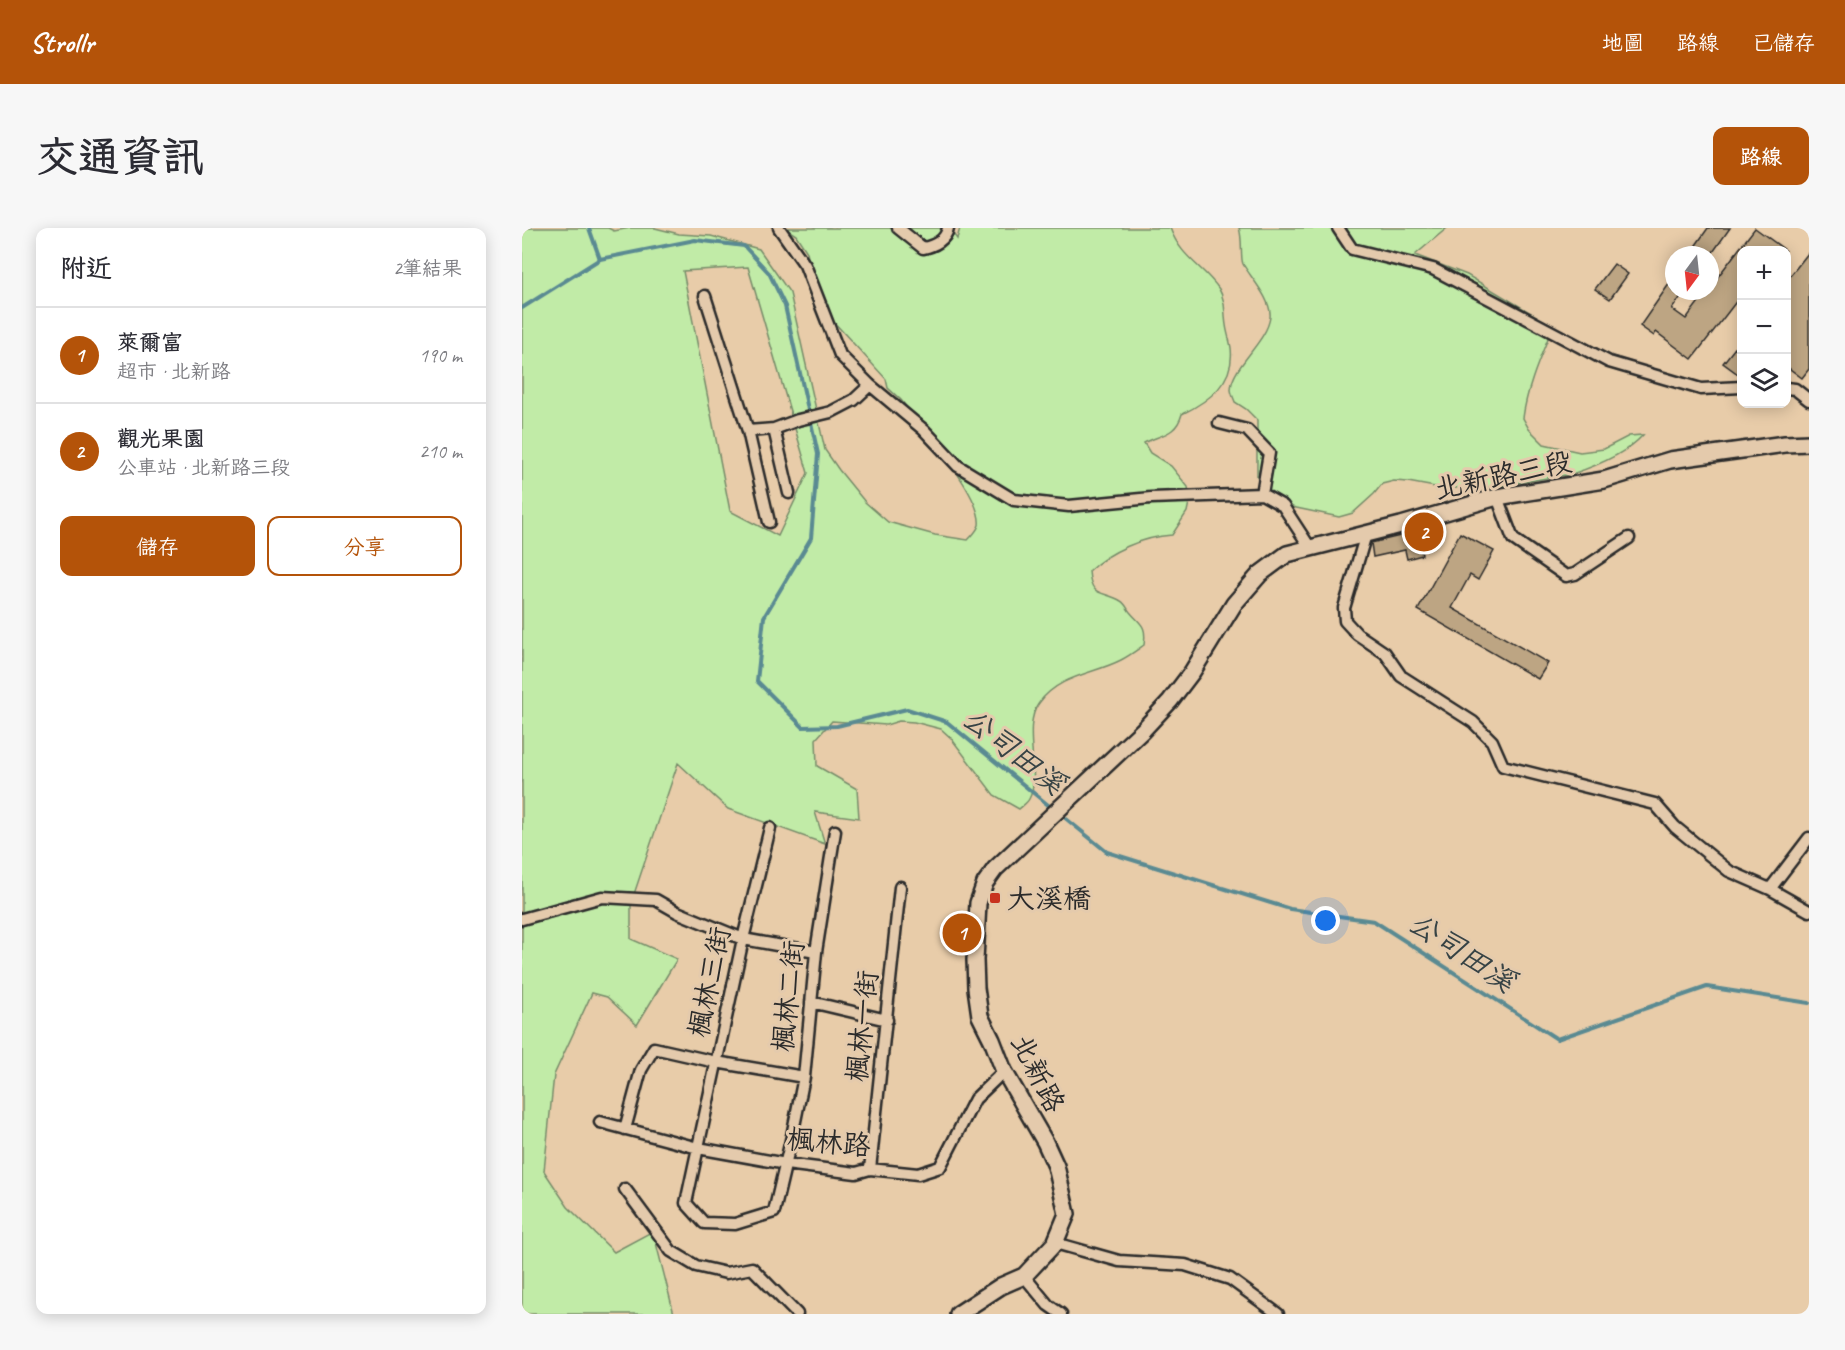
<!DOCTYPE html>
<html lang="zh-TW">
<head>
<meta charset="utf-8">
<style>
	:root { --surface:#fff; --page:#f7f7f7; --text:#2b2b33; --muted:#7c7c81; --line:#e1e1e2; --accent:#b45309 }
	body { margin:0; font-family:Caveat,"LXGW WenKai TC",sans-serif; background:var(--page); color:var(--text) }
	.controls { position:absolute; right:18px; top:18px; display:grid; overflow:hidden; border-radius:12px; box-shadow:0 3px 15px #0003 }
	.controls button { width:54px; height:54px; display:grid; place-items:center; padding:0; border:0; border-bottom:2px solid var(--line); background:var(--surface); color:var(--text); font:30px sans-serif }
	.compass { position:absolute; left:1143px; top:18px; width:54px; height:54px; border-radius:50%; background:var(--surface); box-shadow:0 3px 15px #0003; rotate:195deg }
	.you { position:absolute; left:804px; top:693px; width:21px; height:21px; margin:-15px; border:4px solid #fff; border-radius:50%; background:#1a73e8; box-shadow:0 0 0 9px #1a73e833 }
	.badge { display:grid; place-items:center; width:39px; height:39px; border-radius:50%; background:var(--accent); color:#fff; font-size:20px; font-weight:700 }
	.pin { position:absolute; translate:-50% -50%; border:3px solid #fff; box-shadow:0 2px 6px #0006 }
	.list { margin:0; padding:0; list-style:none }
	h2 { display:flex; justify-content:space-between; align-items:center; height:78px; margin:0; padding:0 24px; font-size:26px }
	h2 small { font-size:20px; font-weight:400; color:var(--muted) }
	.list li { display:grid; grid-template-columns:39px 1fr auto; gap:18px; align-items:center; box-sizing:border-box; height:96px; padding:0 24px; border-top:2px solid var(--line) }
	.list b { display:block; font-size:22px; white-space:nowrap }
	.list p { margin:0; font-size:20px; white-space:nowrap; color:var(--muted) }
	.list em { font-size:20px; font-style:normal; color:var(--muted) }
	.actions { display:flex; gap:12px; padding:18px 24px }
	.actions a { flex:1; padding:14px 0; border:2px solid var(--accent); border-radius:12px; text-align:center; font-size:21px; color:var(--accent) }
	.actions .main { background:var(--accent); color:#fff }
	.icon { flex:none; width:33px; height:33px; fill:none; stroke:currentColor; stroke-width:2; stroke-linecap:round; stroke-linejoin:round }
	.map { position:relative; flex:none; width:1287px; height:1086px; overflow:hidden; border-radius:12px }
	header { display:flex; align-items:center; gap:36px; box-sizing:border-box; height:84px; padding:0 30px; background:var(--accent); color:#fff }
	header strong { font-size:28px }
	nav { display:flex; gap:33px; margin-inline-start:auto; font-size:21px }
	.intro { display:flex; align-items:center; justify-content:space-between; box-sizing:border-box; height:144px; padding:0 36px }
	h1 { margin:0; font-size:42px }
	.button { padding:15px 27px; border-radius:12px; background:var(--accent); color:#fff; font-size:21px; font-weight:700 }
	main { display:flex; gap:36px; padding:0 36px }
	aside { flex:1; background:var(--surface); border-radius:12px; box-shadow:0 3px 15px #0003 }
	.map>svg:first-child { display:block }
	.green { fill:#c1eba7; stroke:#768b69; stroke-width:1.5; fill-rule:evenodd }
	.lines { fill:none; stroke-linecap:round; stroke-linejoin:round }
	.stream { stroke:#5a8a92; stroke-width:4 }
	.building { fill:#bda583; stroke:#2b2b2b; stroke-width:1.5 }
	.minor-casing { stroke:#2b2b2b; stroke-width:15 }
	.secondary-casing { stroke:#2b2b2b; stroke-width:20 }
	.minor { stroke:#e4caac; stroke-width:10 }
	.secondary { stroke:#e4caac; stroke-width:15 }
	.poi-dot { fill:#c8321e; stroke:#e4caac; stroke-width:2 }
	.labels { text-anchor:middle; dominant-baseline:central; stroke-width:6; stroke-linejoin:round; paint-order:stroke }
	.street-label { font-size:28px; fill:#2b2b2b; stroke:#e4caac }
	.poi-label { font-size:28px; fill:#2b2b2b; stroke:#e4caac; text-anchor:start }
	.water-label { font-size:30px; font-style:italic; fill:#374345; stroke:#e4caac }
</style>
</head>
<body>
<header>
<strong>Strollr</strong>
<nav><a>地圖</a><a>路線</a><a>已儲存</a></nav>
</header>
<div class="intro"><h1>交通資訊</h1><a class="button">路線</a></div>
<main>
<aside>
<h2>附近<small>2筆結果</small></h2>
<ul class="list">
<li><span class="badge">1</span><div><b>萊爾富</b><p>超市 · 北新路</p></div><em>190 m</em></li>
<li><span class="badge">2</span><div><b>觀光果園</b><p>公車站 · 北新路三段</p></div><em>210 m</em></li>
</ul>
<div class="actions"><a class="main">儲存</a><a>分享</a></div>
</aside>
<div class="map">
<svg width="1287" height="1086" viewBox="0 0 1287 1086">
	<rect width="100%" height="100%" fill="#e8cca9"/>
	<filter id="ink" filterUnits="userSpaceOnUse"><feTurbulence type="fractalNoise" baseFrequency=".0167" numOctaves="2"/><feDisplacementMap in="SourceGraphic" scale="12" xChannelSelector="R" yChannelSelector="G"/><feConvolveMatrix kernelMatrix="1 2 1 2 8 2 1 2 1" color-interpolation-filters="sRGB"/></filter>
	<g filter="url(#ink)">
		<path class="green" d="M0 0H86L92 3 108 0H133L157 6 189 8 237 21 268 65 303 222 317 242 343 274 366 294 413 307 446 312C451 307 455 303 457 297 461 268 397 196 379 172L366 160 364 151 310 92 290 53 285 24 274 7 263 0H427L435 11 438 0H648C659 30 681 38 697 61 704 73 702 85 704 97 705 105 708 113 709 120 713 154 687 173 660 186 654 207 640 206 622 215L628 225 649 238 666 259 668 270 665 284 650 307C621 309 588 323 567 343 569 371 581 362 599 373 603 375 605 380 608 384 619 397 625 397 622 417 615 422 607 428 599 432 572 446 537 447 517 475 499 498 520 548 507 571 505 575 500 578 497 581L472 567 429 510 419 501 392 494 377 493 364 497 310 493 294 511 295 538 335 561 337 590 293 584 303 616 206 581 156 535 109 675V711L155 731 115 797 85 769 70 765 32 847 22 943 46 979 92 1024 131 1003 152 1086H0ZM226 39 286 245 256 308 208 283 161 43Z
			M717 0H925L893 27 945 47 1031 98C1019 128 1005 158 1001 190L1007 201 1022 216 1058 224 1082 221 1107 208 1121 207C1104 226 1074 238 1050 246L958 261 913 259 886 254 872 253 860 256 852 266 831 285 817 289 765 278 742 262 735 249V192L724 181 713 174C712 171 709 165 709 161 710 138 745 114 748 89 750 72 729 50 721 36 718 29 721 11 717 0Z"/>
		<g class="lines">
			<path class="stream" d="M67 0 78 31 173 12 222 18 247 45 263 78 296 226 289 310 242 389 235 453 281 499 315 498 385 481 425 494 531 581
				M0 80 78 31
				M537 585 585 624 768 681 852 693 1035 811 1185 759 1287 775"/>
		</g>
		<path class="building" d="M1186 0H1208L1189 27H1167Z
			M1233 0 1263 22H1220V66L1170 131 1134 104 1132 108 1118 98 1152 49V63H1163L1150 81 1164 91 1185 63H1188V59Z
			M1287 24V141L1280 150 1264 138V53Z
			M1092 36 1106 46 1088 71 1073 61Z
			M1220 111V149L1201 135Z
			M895 304 900 327 885 331 883 322 851 329 849 315Z
			M938 305 972 323 956 352 948 347 930 380 1026 435 1016 451 896 382Z"/>
		<g class="lines">
			<g class="minor-casing">
				<path id="minor" d="M257 0 283 37 318 127 348 157 402 202 436 238 492 272 547 278 629 270 740 266 761 278 789 321
					M376 0 401 20C412 18 424 12 426 0
					M816 0 830 21 911 41 1087 134 1179 161 1220 159
					M183 68 226 203
					M1264 160 1273 161 1287 172
					M697 195 725 202 747 225 740 266
					M252 201 267 265
					M975 269 991 311 1044 348 1053 346 1107 310
					M247 294 226 203 252 201 276 192 309 184 332 172 348 157
					M844 306 822 380 823 393 835 406 863 425 879 448 951 494 970 513 981 538 1133 576 1153 599 1207 643 1248 661 1287 683
					M248 600 221 711 164 975 182 995 213 996 252 984 270 908 282 849 294 724 313 603
					M1248 661 1287 610
					M0 691 80 669 134 672 155 684 221 711 294 724
					M289 774 365 792
					M78 894 176 920 264 936 334 945 348 941 396 946 418 939 453 871 482 843
					M103 901 119 842 132 820 194 834 282 849
					M348 941 378 659
					M103 961 149 1023 174 1038 204 1045 230 1040 275 1086
					M533 1015 597 1033 663 1037 708 1051 756 1086
					M502 1048 526 1077 539 1086"/>
			</g>
			<g class="secondary-casing">
				<path id="secondary" d="M436 1086 479 1058 502 1048 533 1015 545 986 534 938 523 914 482 843 470 812 458 788 454 760 453 732 456 675 463 655 473 641 620 503 648 473 670 444 712 376 738 346 765 326 879 297 975 269 1082 252 1148 232 1263 216 1287 215"/>
			</g>
			<use href="#minor" class="minor"/>
			<use href="#secondary" class="secondary"/>
		</g>
	</g>
	<rect class="poi-dot" x="467" y="664" width="12" height="12" rx="3"/>
	<g class="labels">
		<g class="street-label">
			<text transform="translate(981 247) rotate(-12)">北新路三段</text>
			<text transform="translate(187 754) rotate(-78)">楓林三街</text>
			<text transform="translate(266 768) rotate(-84)">楓林二街</text>
			<text transform="translate(340 798) rotate(-84)">楓林一街</text>
			<text transform="translate(516 845) rotate(63)">北新路</text>
			<text transform="translate(307 914) rotate(5)">楓林路</text>
		</g>
		<g class="poi-label">
			<text x="485" y="670">大溪橋</text>
		</g>
		<g class="water-label">
			<text transform="translate(492 523) rotate(38)">公司田溪</text>
			<text transform="translate(940 724) rotate(33)">公司田溪</text>
		</g>
	</g>
</svg>
<div class="controls">
<button>+</button>
<button>−</button>
<button><svg class="icon" aria-label="layers" viewBox="0 0 24 24"><path d="M12 4l9 5-9 5-9-5zM3 14l9 5 9-5"/></svg></button>
</div>
<svg class="compass" viewBox="-18 -18 36 36"><path d="M0-13l5 13h-10z" fill="#e53935"/><path d="M0 13l5-13h-10z" fill="#7c7c81"/></svg>
<div class="you"></div>
<div class="pin badge" style="left:440px;top:705px">1</div>
<div class="pin badge" style="left:902px;top:304px">2</div>
</div>
</main>
</body>
</html>
